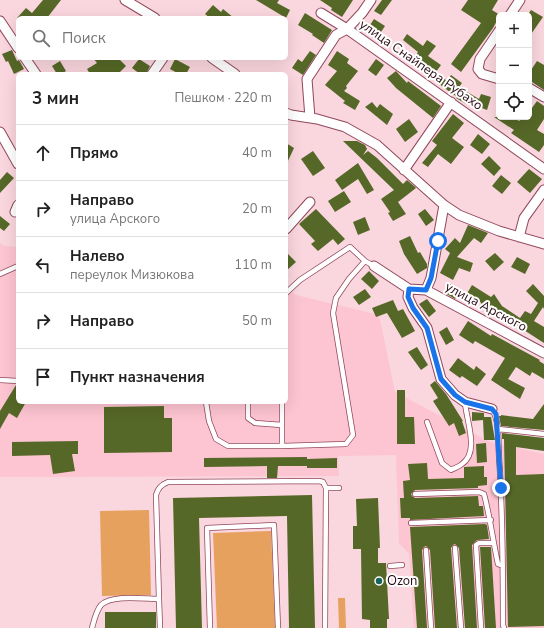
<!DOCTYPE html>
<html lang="ru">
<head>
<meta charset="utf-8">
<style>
	:root { --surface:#fff; --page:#f6f6f6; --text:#222; --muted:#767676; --line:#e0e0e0 }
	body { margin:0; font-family:"Nunito Sans",sans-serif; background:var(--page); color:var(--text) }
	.controls { position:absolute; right:12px; top:12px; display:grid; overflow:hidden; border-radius:6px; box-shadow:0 4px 16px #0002 }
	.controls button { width:36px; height:36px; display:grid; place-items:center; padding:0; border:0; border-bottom:1px solid var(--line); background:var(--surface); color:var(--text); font:20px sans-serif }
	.stop { position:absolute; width:12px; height:12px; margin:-9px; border:3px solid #1a73e8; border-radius:50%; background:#fff }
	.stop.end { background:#1a73e8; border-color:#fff; box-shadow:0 1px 4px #0008 }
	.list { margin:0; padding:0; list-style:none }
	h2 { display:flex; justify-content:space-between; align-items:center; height:52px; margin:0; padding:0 16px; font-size:17px }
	h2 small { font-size:13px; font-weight:400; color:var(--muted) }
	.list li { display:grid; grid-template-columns:26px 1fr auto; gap:12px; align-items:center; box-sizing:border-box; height:56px; padding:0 16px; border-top:1px solid var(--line) }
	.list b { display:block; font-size:15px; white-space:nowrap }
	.list p { margin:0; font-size:13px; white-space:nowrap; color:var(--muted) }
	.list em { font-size:13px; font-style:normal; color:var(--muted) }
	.icon { flex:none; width:22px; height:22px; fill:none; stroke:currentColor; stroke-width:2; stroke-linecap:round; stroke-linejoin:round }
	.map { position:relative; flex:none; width:544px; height:628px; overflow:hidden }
	.search { position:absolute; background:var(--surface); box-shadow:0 4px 16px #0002; left:16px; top:16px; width:272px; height:44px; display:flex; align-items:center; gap:10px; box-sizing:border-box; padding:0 14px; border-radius:6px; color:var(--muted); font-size:15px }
	.panel { position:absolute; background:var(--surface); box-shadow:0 4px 16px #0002; left:16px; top:72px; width:272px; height:332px; border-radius:6px }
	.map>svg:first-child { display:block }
	.built { fill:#fdc4d1 }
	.green { fill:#e7a15e }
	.building { fill:#566827 }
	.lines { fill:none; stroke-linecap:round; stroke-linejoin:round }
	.lane-casing { stroke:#91475c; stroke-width:6 }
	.street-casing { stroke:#91475c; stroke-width:11 }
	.lane { stroke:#fff; stroke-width:4.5 }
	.street { stroke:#fff; stroke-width:9 }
	.route { stroke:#1a73e8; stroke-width:5 }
	.poi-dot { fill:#1a645b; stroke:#fff; stroke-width:1.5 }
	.labels { text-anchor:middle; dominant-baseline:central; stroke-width:4; stroke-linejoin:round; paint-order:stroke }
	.street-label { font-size:13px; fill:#2a0c15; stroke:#fff }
	.poi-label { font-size:13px; fill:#2a0c15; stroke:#fff; text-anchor:start }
</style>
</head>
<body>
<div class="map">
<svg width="544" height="628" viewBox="0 0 544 628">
	<rect width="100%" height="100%" fill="#fad6de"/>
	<path class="built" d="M0 243 4 246 18 247V402H286V288L296 295 379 315 395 392 490 442 544 454V628H414L409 554 399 543 396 455 338 456 339 476 0 477Z"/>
	<path class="green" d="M149 510 151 595 102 596 100 511Z
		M271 531 275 628H217L213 533Z
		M338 598H345L346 628H339Z"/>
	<path class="building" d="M43 0H61L47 18H17L26 8 32 13Z
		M256 0H279L277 3 290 10 286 18Z
		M320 0H353L342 17 331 10 332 8Z
		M382 0H392L381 15 374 11Z
		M468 0H498L492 10 500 15 493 28 461 72 451 64 481 23 461 10Z
		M213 5 221 12 223 9 234 18H210L205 14Z
		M531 10 543 17 529 37V13Z
		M305 13 332 30 324 43 312 35 313 34 298 25Z
		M374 19 385 26 379 35 368 28Z
		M407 34 423 46 427 40 436 46 428 56 441 65 436 72 447 81 451 75 462 83 459 87 479 99 481 94 491 97 487 110 469 103 468 105 456 98 457 97 443 87 423 70 411 63 418 52 403 40Z
		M12 50 17 61 19 60 24 69 14 74 8 61 6 62 2 54Z
		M310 51 316 55 303 75 292 68 298 59 302 62Z
		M337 51 349 59 347 63 358 71 346 86 347 88 344 91 360 101 355 110 343 103 345 101 325 85 337 71 328 65Z
		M93 58H118L126 66 118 74H90L87 69 97 63Z
		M139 59 150 66 146 74H140L132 68Z
		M175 59 190 67 186 74H179L170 69Z
		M376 59 384 65 376 76 368 70Z
		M60 61 66 71 61 74H57L52 66Z
		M537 61 544 65V90L529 80V73Z
		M396 71 407 83 408 81 441 106 433 118 396 88 387 78Z
		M537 101 544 106V119L537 130 544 134V145L539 152 511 133 514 130 494 117H513L519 121 521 119 523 120 526 117H529V112Z
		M372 102 377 108 380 104 393 114 387 125 365 107Z
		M453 114 464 123 452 138 464 147 451 164 438 154 428 167 422 163 437 145 432 141Z
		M409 119 418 132 405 142 396 129Z
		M478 134 490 144 482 154 470 145Z
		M343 141H357L365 145 367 149 363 155 368 151 377 158 403 184 407 180 414 186 416 188 398 202 406 214 393 221 388 213 390 212 381 199 394 190Z
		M286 143 294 148 286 165Z
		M313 151 325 168 313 176 301 159Z
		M489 156 501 168 494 176 481 164Z
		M358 163 374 190 367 194 358 179 342 190 335 180Z
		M529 169 542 179 530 193 517 182Z
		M7 172 14 178 0 193V180Z
		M501 175 511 183 502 194 492 186Z
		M344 191 351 202 335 212 328 201Z
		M316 209 345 239 338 245 333 239 318 251 311 244 315 241 299 224Z
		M425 209 434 220 426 226 418 214Z
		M0 216 10 224 4 231 0 228Z
		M365 217 370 230 358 235 353 222Z
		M468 225 488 233 481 243 474 238 457 257 473 263 470 272 459 268 453 280 440 273 450 253 445 249 455 238 460 243Z
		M410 236 418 253 420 252 427 264V268L417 274 404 254 399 241Z
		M286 252 296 262 286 271Z
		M495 253 504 262 494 271 485 261Z
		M517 257 530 264 525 274 511 267Z
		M369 271 379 281 372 289 361 279Z
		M450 284 460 290 455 299 445 293Z
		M533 284 544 296V309L543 307 534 321 544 327V343L513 323 511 326 489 311 487 312 479 300 477 304 465 297 472 285 491 297 494 294 502 306 520 318 525 311 531 314 538 303 526 291Z
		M365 289 371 297 359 305 353 297Z
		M427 299 436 311 429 317 419 304Z
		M393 300 398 311 403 309 415 331 402 338 387 313 376 317 372 308Z
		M468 321 491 336 492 334 540 360 539 361 544 364V379L532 372 530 376 516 367 508 379 525 388 520 399 491 380 505 358 475 341 473 344 459 335Z
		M447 327 454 340 446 345 439 332Z
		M417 347 428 365 421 370 408 352Z
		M458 358 474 370 476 366 486 374 477 386 462 376 460 378 449 370Z
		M435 381 446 394 463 421H462L466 433 459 436 454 423 449 426 433 401 438 398 430 385Z
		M16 385H18V402H26L17 418 9 413 0 429V411Z
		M397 390H405V417H414L415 444H397Z
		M544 404V430L501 426 499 416H501V415L533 419Z
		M164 406V418H172V452L104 453V407Z
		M472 412 484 413V417H491L495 440H484L483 420 472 421Z
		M502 433 544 438V451L516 447V475L544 474V626L508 627 504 439H502Z
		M78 441V454H72L75 471 53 474 50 455 12 456V442Z
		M486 443 487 462 477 463 476 444Z
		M307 457V460V459L337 458V468H307V466H278L277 478H267V466L204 467V458Z
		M427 463 428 479 464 478V467L484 466V477H487V485L478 486V488L415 490 411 494 412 496 415 498 478 496 479 506H483L484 516 410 520V518H401L400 498H404L403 481 410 480 408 464Z
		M312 495 315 628H289L287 516 199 518 202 628H176L173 498Z
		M378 498 380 548H378V563H386L389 619H387V628H370V620L362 619 361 549H353V526H357L356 499Z
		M485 524 487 525 489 539 477 540 472 545 477 628H465L459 548 455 544 453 545 451 548 457 628H435L430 550 426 546 424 547 422 550 427 628H417L410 527Z
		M480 547H491L496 628H485Z
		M105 612H156V628H105Z"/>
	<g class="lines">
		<g class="lane-casing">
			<path id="lane" d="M0 274 18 266
				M286 293 300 280 350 247 365 261 374 266
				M0 380 18 381
				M206 402 209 421 216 439 228 446H282L346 444 353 435 333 313 336 298 349 279 365 261
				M248 402V418L255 423 282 425
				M492 409C500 422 498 442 499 457 503 513 503 569 503 625L504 628
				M427 422 442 463 451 470C454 468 459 467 462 464 480 452 466 420 465 402
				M498 429 544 434
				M282 446V402
				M326 488H339
				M415 494 479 492 484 494C490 517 493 541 498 564L503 566
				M411 523 491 520
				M455 548 461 628
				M426 550 431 628
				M390 566 402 565
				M159 599 156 495C158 488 161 485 168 482L319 481 323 482 326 488 325 628
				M92 628C94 621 96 611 101 605 112 594 145 599 159 599L160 628
				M210 628 207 528 274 525 278 628
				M481 628 476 545 479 543H493"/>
		</g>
		<g class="street-casing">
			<path id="street" d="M125 0 155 18
				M321 13 347 29 544 169
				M510 15 520 0
				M0 21 18 48
				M499 31 480 59 478 69 482 74 499 79
				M25 58 36 74
				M212 58 235 74
				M152 74 163 58
				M529 88 544 97
				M286 113 291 115 317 119 345 127 377 145 444 205 459 215 499 231 544 244
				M310 118 307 79 336 35 347 29 362 13 371 0
				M0 132 18 164
				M404 170 451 102
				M15 212 18 205
				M286 229 310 202
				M519 237 524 218 544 190
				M374 266 409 289 426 290 544 353
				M409 289 408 297 413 308 427 328 441 379 455 395 465 402 492 409
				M426 290 431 278 444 205"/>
		</g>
		<use href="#lane" class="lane"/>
		<use href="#street" class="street"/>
	</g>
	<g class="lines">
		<path class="route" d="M438 241 431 278 426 290 409 289 408 297 413 308 427 328 441 379 455 395 465 402 492 409 496 414 501 488"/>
	</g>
	<circle class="poi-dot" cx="379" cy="581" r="4"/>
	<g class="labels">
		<g class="street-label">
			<text transform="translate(421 65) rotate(35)">улица Снайпера Рубахо</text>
			<text transform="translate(486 307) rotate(28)">улица Арского</text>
		</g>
		<g class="poi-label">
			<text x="387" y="581">Ozon</text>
		</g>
	</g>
</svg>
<div class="controls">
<button>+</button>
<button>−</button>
<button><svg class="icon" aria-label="locate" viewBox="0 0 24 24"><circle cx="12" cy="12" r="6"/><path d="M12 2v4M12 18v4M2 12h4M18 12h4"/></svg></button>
</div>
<div class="stop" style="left:438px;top:241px"></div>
<div class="stop end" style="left:501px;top:488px"></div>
<div class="search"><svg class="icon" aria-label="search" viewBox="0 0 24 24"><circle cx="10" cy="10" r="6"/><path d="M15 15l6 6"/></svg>Поиск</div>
<section class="panel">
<h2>3 мин<small>Пешком · 220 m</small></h2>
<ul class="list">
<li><svg class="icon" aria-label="ahead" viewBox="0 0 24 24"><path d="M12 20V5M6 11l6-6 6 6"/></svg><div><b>Прямо</b></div><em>40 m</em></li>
<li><svg class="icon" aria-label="right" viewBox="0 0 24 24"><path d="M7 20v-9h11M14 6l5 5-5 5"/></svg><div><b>Направо</b><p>улица Арского</p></div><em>20 m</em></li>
<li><svg class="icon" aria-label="left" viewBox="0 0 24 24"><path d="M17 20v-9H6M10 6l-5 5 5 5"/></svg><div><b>Налево</b><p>переулок Мизюкова</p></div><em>110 m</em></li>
<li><svg class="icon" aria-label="right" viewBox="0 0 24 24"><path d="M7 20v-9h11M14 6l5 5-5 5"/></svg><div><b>Направо</b></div><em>50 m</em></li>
<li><svg class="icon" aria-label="arrive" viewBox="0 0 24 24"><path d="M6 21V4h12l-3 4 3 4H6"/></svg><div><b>Пункт назначения</b></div></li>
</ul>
</section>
</div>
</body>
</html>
